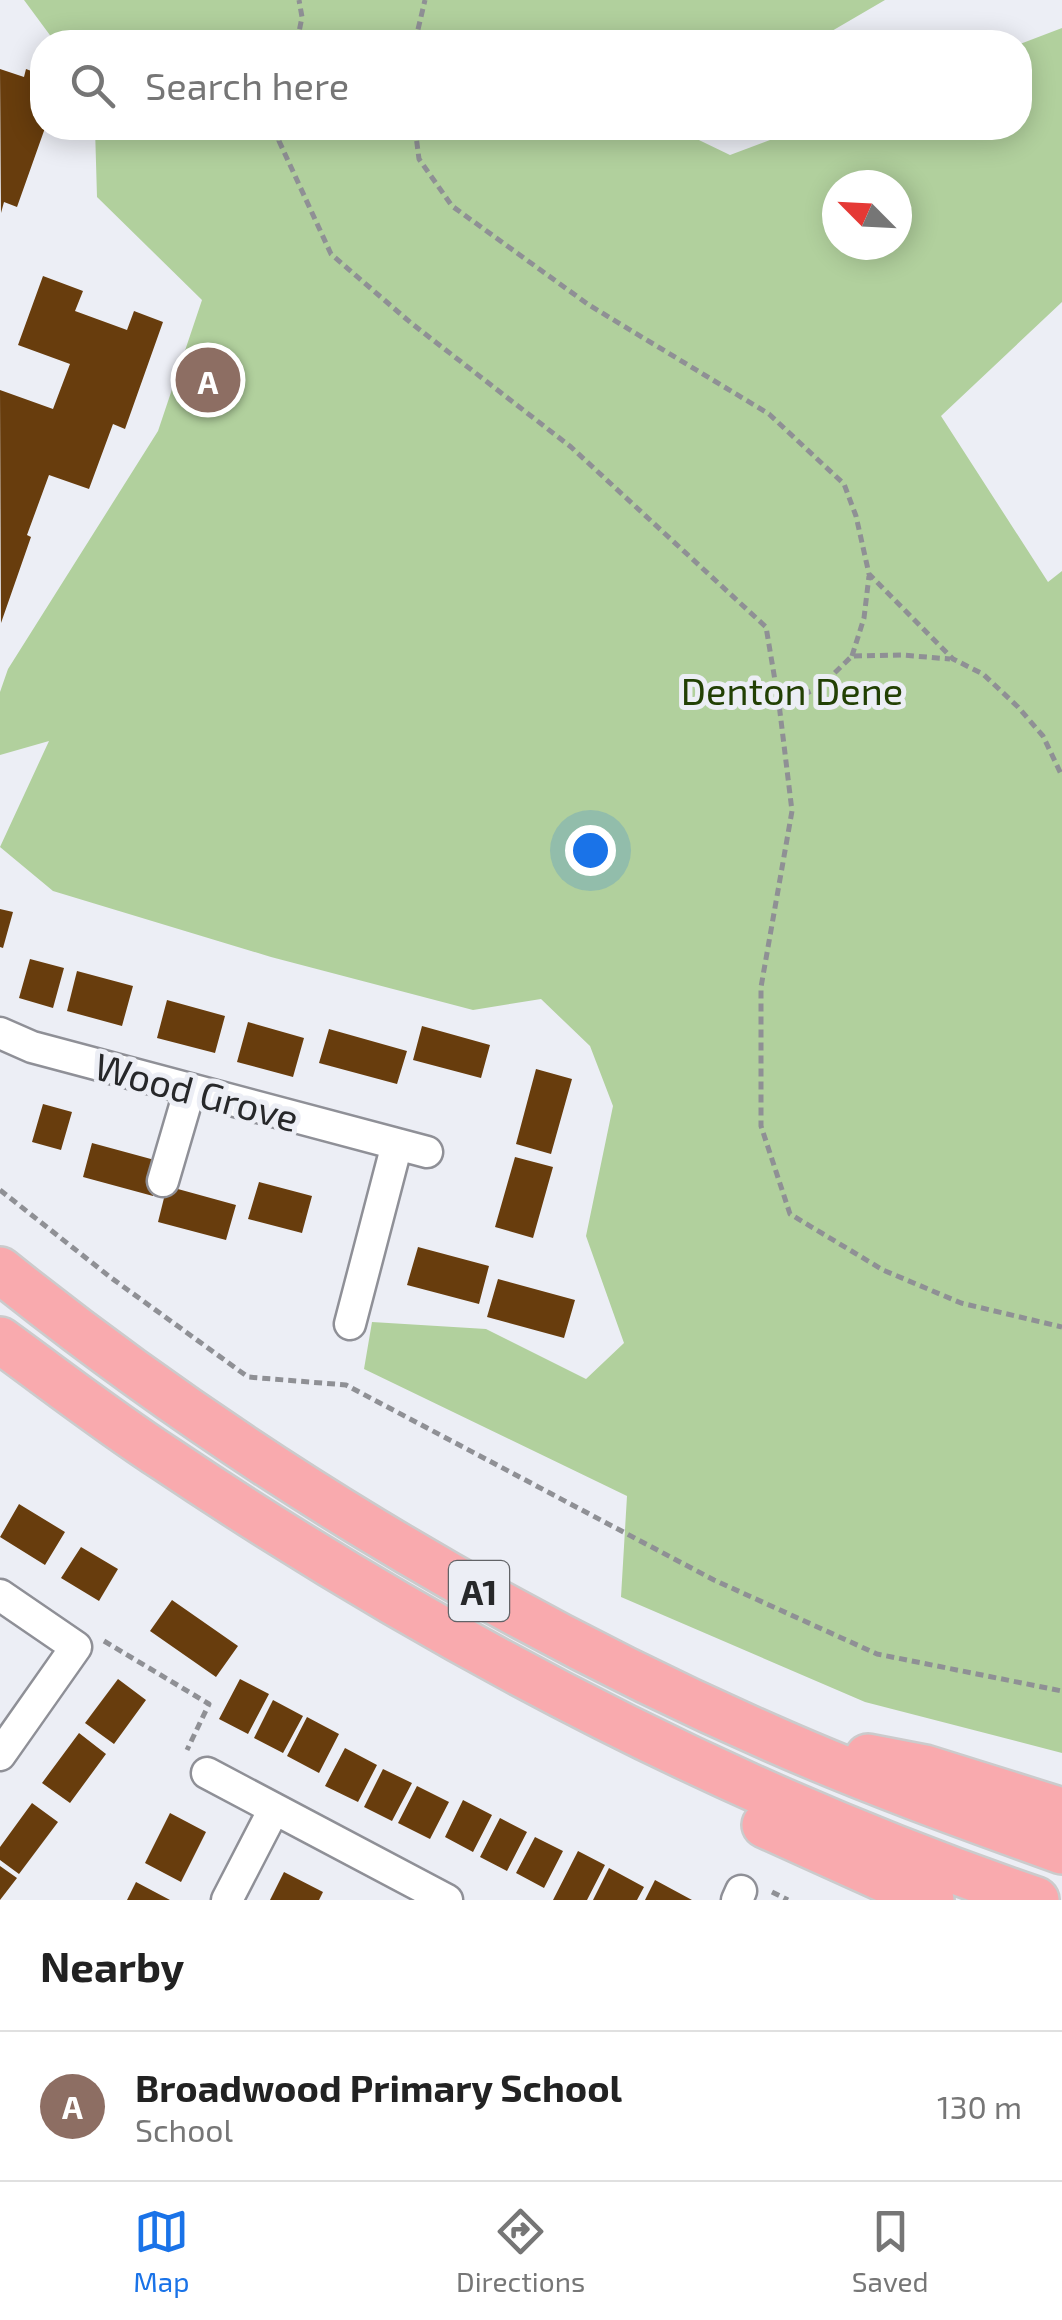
<!DOCTYPE html>
<html lang="en">
<head>
<meta charset="utf-8">
<style>
	:root { --surface:#fff; --page:#f6f6f6; --text:#222; --muted:#767676; --line:#e0e0e0; --accent:#1a73e8 }
	body { margin:0; font-family:"Exo 2",sans-serif; background:var(--page); color:var(--text) }
	.compass { position:absolute; left:822px; top:170px; width:90px; height:90px; border-radius:50%; background:var(--surface); box-shadow:0 5px 25px #0003; rotate:294deg }
	.you { position:absolute; left:590px; top:850px; width:35px; height:35px; margin:-25px; border:8px solid #fff; border-radius:50%; background:#1a73e8; box-shadow:0 0 0 15px #1a73e833 }
	.badge { display:grid; place-items:center; width:65px; height:65px; border-radius:50%; background:var(--accent); color:#fff; font-size:32px; font-weight:700 }
	.pin { position:absolute; translate:-50% -50%; border:5px solid #fff; box-shadow:0 2px 10px #0006 }
	.list { margin:0; padding:0; list-style:none }
	h2 { display:flex; justify-content:space-between; align-items:center; height:130px; margin:0; padding:0 40px; font-size:42px }
	h2 small { font-size:32px; font-weight:400; color:var(--muted) }
	.list li { display:grid; grid-template-columns:65px 1fr auto; gap:30px; align-items:center; box-sizing:border-box; height:150px; padding:0 40px; border-top:2px solid var(--line) }
	.list b { display:block; font-size:38px; white-space:nowrap }
	.list p { margin:0; font-size:32px; white-space:nowrap; color:var(--muted) }
	.list em { font-size:32px; font-style:normal; color:var(--muted) }
	.icon { flex:none; width:55px; height:55px; fill:none; stroke:currentColor; stroke-width:2; stroke-linecap:round; stroke-linejoin:round }
	.map { position:relative; flex:none; width:1062px; height:1900px; overflow:hidden }
	.search { position:absolute; background:var(--surface); box-shadow:0 5px 25px #0003; left:30px; right:30px; top:30px; height:110px; display:flex; align-items:center; gap:25px; box-sizing:border-box; padding:0 35px; border-radius:40px; color:var(--muted); font-size:38px }
	.sheet { height:280px; background:var(--surface) }
	nav { display:flex; justify-content:space-around; align-items:center; box-sizing:border-box; height:140px; border-top:2px solid var(--line); background:var(--surface); font-size:28px; color:var(--muted) }
	nav a { display:grid; justify-items:center; gap:5px }
	nav .on { color:var(--accent) }
	.map>svg:first-child { display:block }
	.green { fill:#b1d09d; fill-rule:evenodd }
	.building { fill:#683d0d }
	.lines { fill:none; stroke-linecap:round; stroke-linejoin:round }
	.minor-casing { stroke:#8f9097; stroke-width:35 }
	.highway-casing { stroke:#cbcbcc; stroke-width:50 }
	.path { stroke:#8f9095; stroke-width:5; stroke-dasharray:8 5; stroke-linecap:butt }
	.minor { stroke:#fff; stroke-width:30 }
	.highway { stroke:#f9aaae; stroke-width:45 }
	.labels { text-anchor:middle; dominant-baseline:central; stroke-width:10; stroke-linejoin:round; paint-order:stroke }
	.shield { fill:#eceef5; stroke:#626367; stroke-width:2.5 }
	.shield-label { font-size:35px; font-weight:bold; fill:#27282a }
	.park-label { font-size:38px; fill:#224004; stroke:#eceef5 }
	.street-label { font-size:38px; fill:#27282a; stroke:#eceef5 }
</style>
</head>
<body>
<div class="map">
<svg width="1062" height="1900" viewBox="0 0 1062 1900">
	<rect width="100%" height="100%" fill="#eceef5"/>
	<path class="green" d="M24 0H885L813 42H55Z
		M1062 28V302L941 416 1048 582 1062 571V1753L865 1702 621 1597 627 1496 364 1369 372 1322 486 1329 586 1379 624 1343 586 1236 613 1106 590 1046 541 999 473 1010 271 957 53 891 0 847 49 741 0 755V692L8 669 158 431 202 300 97 197 95 128H674L730 155 802 128H1020V44ZM837 185H897V245H837Z"/>
	<path class="building" d="M0 69 24 77 26 69 42 75 45 128 17 207 4 202 1 213Z
		M43 276 83 291 75 311 127 330 134 311 163 322 125 429 113 424 89 489 49 475 27 535 31 537 1 623 0 390 53 409 70 364 18 345Z
		M0 909 13 912 3 948 0 947Z
		M30 959 64 968 53 1008 19 998Z
		M77 971 133 986 122 1026 67 1011Z
		M167 1000 225 1016 215 1053 157 1038Z
		M248 1022 304 1038 293 1077 237 1062Z
		M422 1026 490 1045 481 1078 413 1060Z
		M329 1029 407 1051 397 1084 319 1063Z
		M536 1069 572 1079 551 1154 516 1144Z
		M43 1104 72 1112 61 1150 32 1142Z
		M92 1143 162 1162 153 1196 83 1177Z
		M515 1157 553 1167 533 1238 495 1227Z
		M259 1182 312 1196 302 1233 248 1219Z
		M167 1186 236 1205 226 1240 158 1222Z
		M418 1247 489 1266 479 1304 407 1285Z
		M498 1279 575 1300 564 1338 487 1317Z
		M19 1504 65 1532 45 1565 0 1537Z
		M81 1547 118 1569 99 1601 61 1578Z
		M172 1600 238 1646 216 1677 150 1631Z
		M118 1679 146 1700 114 1744 85 1723Z
		M240 1679 269 1694 248 1734 219 1719Z
		M273 1700 303 1716 283 1753 254 1738Z
		M307 1717 339 1734 319 1773 287 1756Z
		M79 1733 106 1754 70 1803 42 1783Z
		M345 1748 377 1765 358 1802 325 1786Z
		M383 1769 412 1783 392 1821 364 1807Z
		M417 1786 449 1802 430 1839 398 1823Z
		M463 1800 492 1815 473 1852 445 1837Z
		M32 1803 58 1822 19 1874 0 1860V1847Z
		M170 1813 206 1832 181 1882 145 1863Z
		M500 1818 527 1832 507 1871 480 1857Z
		M535 1837 563 1851 544 1888 516 1873Z
		M578 1851 605 1865 587 1900H553Z
		M0 1866 17 1878 0 1900Z
		M609 1868 644 1887 637 1900H593Z
		M284 1872 323 1892 319 1900H270Z
		M655 1880 692 1900H645Z
		M136 1882 170 1900H127Z"/>
	<g class="lines">
		<g class="minor-casing">
			<path id="minor" d="M0 1033 32 1047 427 1152
				M163 1181 190 1089
				M350 1324 397 1144
				M0 1595 76 1647 0 1755
				M207 1773 447 1900
				M227 1900 274 1809
				M737 1900 741 1891"/>
		</g>
		<g class="highway-casing">
			<path id="highway" d="M0 1270C230 1455 503 1621 773 1739 868 1781 965 1816 1062 1851
				M0 1340C55 1380 109 1422 166 1459 437 1641 727 1794 1036 1900
				M868 1757 925 1768 1062 1811
				M765 1825 931 1900"/>
		</g>
		<path class="path" d="M297 42 302 17 299 0
			M415 42 425 0
			M281 128 279 141 331 254 411 323 571 447 766 627 779 704 792 811 761 987V1126L790 1214 883 1270 961 1303 1062 1327
			M415 128 419 159 452 206 589 305 769 414 844 484 856 516 869 574 953 659 983 674 1018 707 1043 736 1062 776
			M852 656 864 618 869 576
			M779 704 819 688 852 656 902 655 950 659
			M0 1190 110 1277 248 1377 346 1385 714 1580 877 1654 1062 1691
			M104 1641 209 1704 187 1750
			M772 1892 788 1900"/>
		<use href="#minor" class="minor"/>
		<use href="#highway" class="highway"/>
	</g>
	<g class="labels">
		<rect class="shield" x="449" y="1561" width="60" height="60" rx="8"/>
		<g class="shield-label">
			<text x="479" y="1591">A1</text>
		</g>
		<g class="park-label">
			<text x="792" y="690">Denton Dene</text>
		</g>
		<g class="street-label">
			<text transform="translate(197 1091) rotate(15)">Wood Grove</text>
		</g>
	</g>
</svg>
<svg class="compass" viewBox="-18 -18 36 36"><path d="M0-13l5 13h-10z" fill="#e53935"/><path d="M0 13l5-13h-10z" fill="#767676"/></svg>
<div class="you"></div>
<div class="pin badge" style="left:208px;top:380px;background:#8d6e63">A</div>
<div class="search"><svg class="icon" aria-label="search" viewBox="0 0 24 24"><circle cx="10" cy="10" r="6"/><path d="M15 15l6 6"/></svg>Search here</div>
</div>
<section class="sheet">
<h2>Nearby<small></small></h2>
<ul class="list">
<li><span class="badge" style="background:#8d6e63">A</span><div><b>Broadwood Primary School</b><p>School</p></div><em>130 m</em></li>
</ul>
</section>
<nav>
<a class="on"><svg class="icon" aria-label="map" viewBox="0 0 24 24"><path d="M3 6l6-2 6 2 6-2v14l-6 2-6-2-6 2zM9 4v14M15 6v14"/></svg>Map</a>
<a><svg class="icon" aria-label="directions" viewBox="0 0 24 24"><path d="M12 3l9 9-9 9-9-9zM9 14v-3h6M13 9l2 2-2 2"/></svg>Directions</a>
<a><svg class="icon" aria-label="saved" viewBox="0 0 24 24"><path d="M7 4h10v16l-5-4-5 4z"/></svg>Saved</a>
</nav>
</body>
</html>
